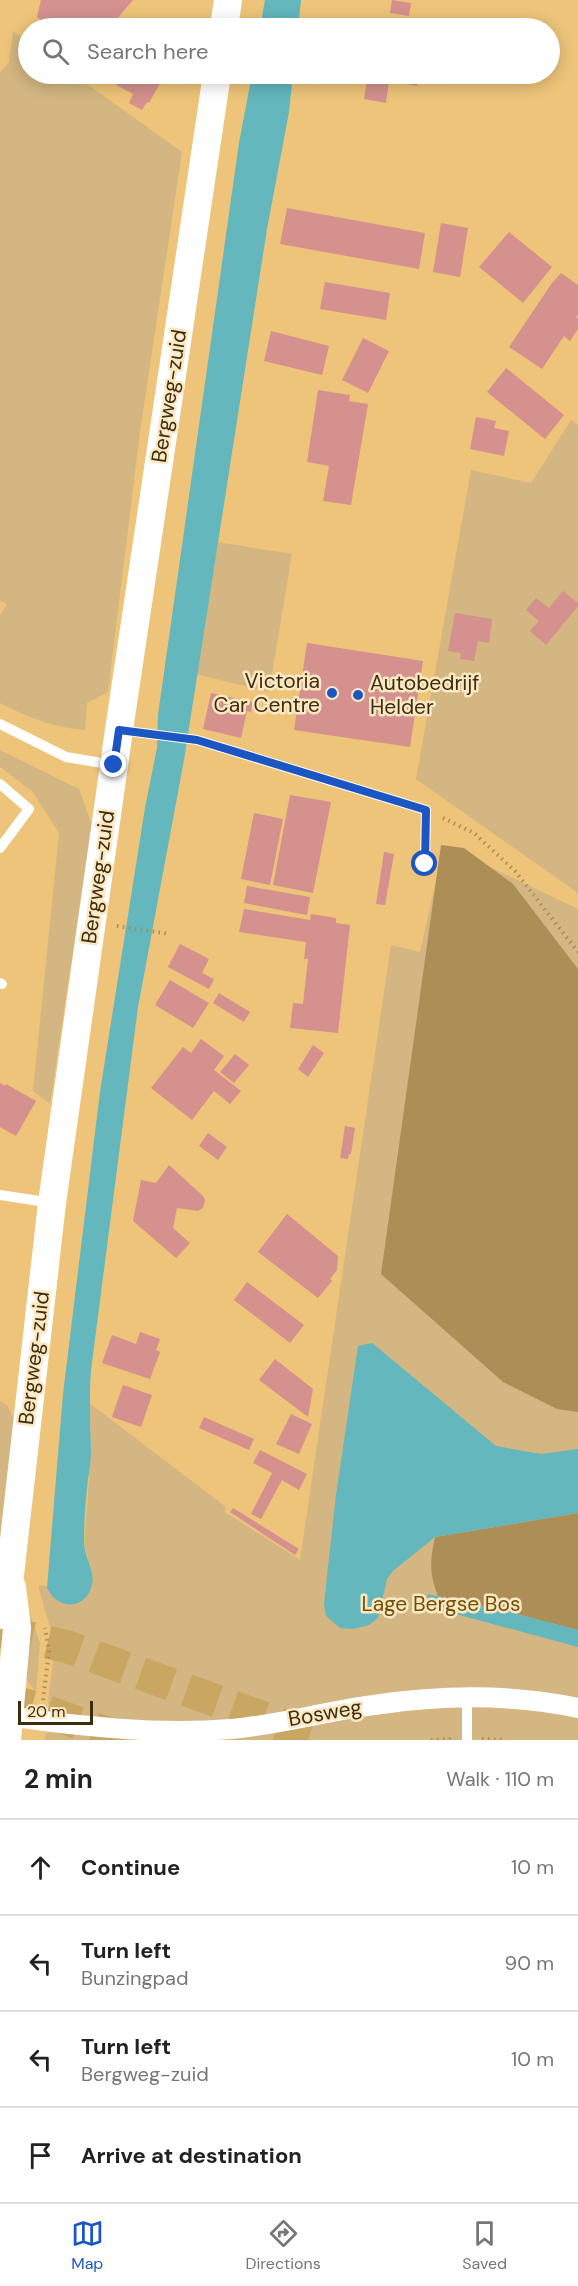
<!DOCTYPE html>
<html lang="en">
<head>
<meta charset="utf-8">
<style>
	:root { --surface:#fff; --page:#f2f2f2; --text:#222; --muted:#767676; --line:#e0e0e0; --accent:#1c56c3 }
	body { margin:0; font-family:"DM Sans",sans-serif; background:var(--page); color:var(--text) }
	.scale { position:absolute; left:18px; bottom:15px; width:75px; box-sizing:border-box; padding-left:6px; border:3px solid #3e2d0d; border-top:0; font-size:16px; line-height:21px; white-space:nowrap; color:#3e2d0d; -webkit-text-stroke:4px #fde8c4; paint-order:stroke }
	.stop { position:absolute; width:18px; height:18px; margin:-14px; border:4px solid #1c56c3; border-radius:50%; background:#fff }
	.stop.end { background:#1c56c3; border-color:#fff; box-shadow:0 2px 6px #0008 }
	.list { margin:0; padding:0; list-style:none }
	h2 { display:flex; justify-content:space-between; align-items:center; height:78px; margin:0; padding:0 24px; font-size:26px }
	h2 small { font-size:20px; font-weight:400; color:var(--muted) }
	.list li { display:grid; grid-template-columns:39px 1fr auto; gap:18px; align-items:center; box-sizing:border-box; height:96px; padding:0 24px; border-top:2px solid var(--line) }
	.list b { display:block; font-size:22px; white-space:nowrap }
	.list p { margin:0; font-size:20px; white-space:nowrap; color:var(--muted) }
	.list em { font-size:20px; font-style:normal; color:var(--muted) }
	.icon { flex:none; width:33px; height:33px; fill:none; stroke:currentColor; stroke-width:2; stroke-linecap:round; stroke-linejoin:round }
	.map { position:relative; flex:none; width:578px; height:1740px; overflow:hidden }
	.search { position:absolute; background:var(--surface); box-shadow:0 3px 15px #0003; left:18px; right:18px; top:18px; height:66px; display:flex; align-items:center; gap:15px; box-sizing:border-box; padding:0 21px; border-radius:33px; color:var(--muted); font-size:22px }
	.sheet { height:462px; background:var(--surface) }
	nav { display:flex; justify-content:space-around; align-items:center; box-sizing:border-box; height:84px; border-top:2px solid var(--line); background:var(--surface); font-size:16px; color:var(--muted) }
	nav a { display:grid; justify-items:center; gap:3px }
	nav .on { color:var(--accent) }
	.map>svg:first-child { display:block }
	.green { fill:#d3b681 }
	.forest { fill:#ad8e56 }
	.water { fill:#63b7bd }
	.building { fill:#d4918e }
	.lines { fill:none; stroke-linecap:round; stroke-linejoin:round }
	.highway-tunnel { stroke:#caa663; stroke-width:33; stroke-dasharray:33 16; stroke-linecap:butt }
	.path { stroke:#ad8c51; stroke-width:4; stroke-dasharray:1.5 4.5; stroke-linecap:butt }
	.lane { stroke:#fff; stroke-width:10 }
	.street { stroke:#fff; stroke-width:20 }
	.secondary { stroke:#fff; stroke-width:28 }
	.route { stroke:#1c56c3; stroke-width:8 }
	.poi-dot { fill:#1c56c3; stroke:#fde8c4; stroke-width:2 }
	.labels { text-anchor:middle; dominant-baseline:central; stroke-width:5; stroke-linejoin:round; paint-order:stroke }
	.street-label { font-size:21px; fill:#3e2d0d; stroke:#fde8c4 }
	.poi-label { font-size:21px; fill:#3e2d0d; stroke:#fde8c4; text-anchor:end }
	.park-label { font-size:21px; fill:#6f5008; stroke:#fde8c4 }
</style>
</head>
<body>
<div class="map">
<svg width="578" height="1740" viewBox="0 0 578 1740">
	<rect width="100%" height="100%" fill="#edc479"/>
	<path class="green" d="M13 31 28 42V74H73L182 152 140 432 108 692 87 703 85 730C54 728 27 717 0 703V615L7 605 0 600V73L9 62Z
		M571 420 578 425V893L416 779 471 470 531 483Z
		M218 542 292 554 269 692 196 674Z
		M0 750 79 789 92 825 50 1104 33 1091 59 833 32 791 0 767Z
		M444 845 578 909V1740H45L46 1733 50 1732 73 1734 77 1712 58 1709 48 1703 53 1661V1637L39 1590V1585L47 1586V1588L92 1585V1571L84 1545 91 1453 88 1402 226 1507 225 1512 300 1560 391 945 420 952Z
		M0 1401 7 1405 14 1419 0 1543Z
		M27 1607 40 1643 36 1692 26 1679Z"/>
	<path class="forest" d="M441 845 464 848 513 884 578 969V1412L557 1409 503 1382 381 1274Z
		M578 1513V1630L513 1613 438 1596C429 1573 430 1561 435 1537Z"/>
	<path class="water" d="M265 0H301L298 28H260Z
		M252 74H293L289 112 267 229 184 760 138 1007 91 1370C89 1398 90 1425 91 1452 91 1464 88 1477 87 1489 85 1507 84 1526 84 1544 85 1558 95 1570 92 1584 87 1610 58 1611 47 1588L63 1394 100 1092 145 808 157 748 158 715 239 143Z
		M372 1343 496 1446 541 1454 578 1449V1513L435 1537 393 1571 387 1579 378 1618 369 1625 353 1629 340 1628 326 1616 324 1604 336 1495 358 1346Z
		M428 1594 513 1613 578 1630V1647L426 1606Z"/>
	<path class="building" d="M41 0H133L109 28H40L44 23 37 17Z
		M392 0 411 3 409 16 390 13Z
		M122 74H165L149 103 147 102 142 110 129 103 133 94 116 85Z
		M368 74H419L417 86 389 81 386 103 364 99Z
		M287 208 425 233 419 269 280 244Z
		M441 223 468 228 460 277 433 272Z
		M509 232 552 267 523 303 479 267Z
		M561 273 578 285V314L576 317 578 319V329L570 341 564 336 542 369 509 347 552 283Z
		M325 282 390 293 386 320 320 309Z
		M271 331 329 346 322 375 264 361Z
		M363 338 389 351 368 393 342 380Z
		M506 368 564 415 545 439 487 392Z
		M318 390 350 395 349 401 368 404 351 505 323 501 329 466 307 462Z
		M476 417 496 421 494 428 509 431 504 456 470 449Z
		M563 591 578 603V606L546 645 530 631 539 621 526 610 536 598 549 608Z
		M455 613 492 619 489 643 478 641 474 661 460 659 461 653 448 651Z
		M307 643 423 661 410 747 294 730Z
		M211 693 253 702 251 712 247 711 241 738 203 729Z
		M290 795 331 802 313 893 273 885Z
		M254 813 283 819 270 885 241 879Z
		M384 852 394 854 385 905 376 904Z
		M247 886 310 897 307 915 244 903Z
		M244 909 310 920 311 914 336 918V923L350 925 338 1033 290 1028 293 1003 303 1004 308 959H304L306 942 239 932Z
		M180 944 209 959 202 973 214 979 209 989 168 967Z
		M170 980 209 1003 193 1028 155 1005Z
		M219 993 250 1012 244 1022 213 1003Z
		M201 1039 224 1056 214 1070 241 1091 230 1104 214 1091 192 1120 151 1088 183 1047 191 1053Z
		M313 1045 324 1053 308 1077 298 1069Z
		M235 1054 249 1065 234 1083 220 1072Z
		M0 1083 5 1086 6 1084 36 1101 16 1136 0 1127Z
		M345 1126 355 1128 351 1154H349L348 1159 340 1158Z
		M208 1133 227 1147 218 1160 199 1146Z
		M169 1165 203 1196 205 1200 203 1208 198 1211 177 1208 173 1228 190 1243 176 1258 133 1221 141 1180 156 1183Z
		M287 1214 338 1256 337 1270 330 1279 332 1281 318 1298 258 1252Z
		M247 1282 304 1325 290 1343 234 1300Z
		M140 1332 160 1339 156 1350 160 1352 150 1379 102 1363 112 1335 136 1344Z
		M275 1359 313 1389 308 1417 259 1380Z
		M123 1385 152 1395 141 1427 112 1417Z
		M291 1414 312 1424 299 1454 276 1444Z
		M204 1417 254 1439 249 1450 199 1428Z
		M260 1450 307 1474 299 1490 282 1480 261 1519 251 1514 272 1473 253 1463Z
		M233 1508 299 1549 295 1555 230 1512Z"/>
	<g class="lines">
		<path class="highway-tunnel" d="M0 1631 68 1647 324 1740
			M0 1698 39 1709 127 1740"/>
		<path class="path" d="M443 818 474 833 515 871 578 952
			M117 926 170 934
			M43 1700 49 1651 45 1628
			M482 1739 505 1740
			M431 1740 451 1739"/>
		<path class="lane" d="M0 724 66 757 114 765
			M119 730 197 740 426 810 425 865
			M0 784 29 809 0 848
			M0 983 2 984
			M0 1195 52 1203
			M467 1698V1740"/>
		<path class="street" d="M0 1715C75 1726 156 1735 231 1729 279 1725 326 1711 374 1705 441 1695 512 1694 578 1708"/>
		<path class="secondary" d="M224 28 228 0
			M0 1615 10 1575 52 1203 119 730 217 74
			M7 1740 17 1628 12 1587"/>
	</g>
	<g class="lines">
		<path class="route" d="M114 765 119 730 197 740 426 810 425 864"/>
	</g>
	<g class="poi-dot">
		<circle cx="332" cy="693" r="6"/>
		<circle cx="358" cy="695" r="6"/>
	</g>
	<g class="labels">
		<g class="street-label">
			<text transform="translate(169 396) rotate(-81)">Bergweg-zuid</text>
			<text transform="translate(98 877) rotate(-82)">Bergweg-zuid</text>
			<text transform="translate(34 1358) rotate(-83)">Bergweg-zuid</text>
			<text transform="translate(325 1713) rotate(-10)">Bosweg</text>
		</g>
		<g class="poi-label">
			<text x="320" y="681">Victoria<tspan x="320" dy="24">Car Centre</tspan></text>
			<text x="370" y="683" text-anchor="start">Autobedrijf<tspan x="370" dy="24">Helder</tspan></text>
		</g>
		<g class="park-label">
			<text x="441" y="1604">Lage Bergse Bos</text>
		</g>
	</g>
</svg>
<div class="scale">20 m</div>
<div class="stop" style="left:425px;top:864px"></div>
<div class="stop end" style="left:114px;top:765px"></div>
<div class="search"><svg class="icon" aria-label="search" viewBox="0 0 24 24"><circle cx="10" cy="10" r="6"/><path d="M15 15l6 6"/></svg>Search here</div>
</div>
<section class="sheet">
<h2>2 min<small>Walk · 110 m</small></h2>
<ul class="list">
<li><svg class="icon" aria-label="ahead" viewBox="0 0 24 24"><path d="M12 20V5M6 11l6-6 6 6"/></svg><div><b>Continue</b></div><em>10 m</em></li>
<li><svg class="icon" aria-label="left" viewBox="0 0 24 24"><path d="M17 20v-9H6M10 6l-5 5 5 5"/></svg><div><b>Turn left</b><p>Bunzingpad</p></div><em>90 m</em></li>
<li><svg class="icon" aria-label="left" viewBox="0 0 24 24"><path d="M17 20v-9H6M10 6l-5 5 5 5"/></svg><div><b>Turn left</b><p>Bergweg-zuid</p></div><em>10 m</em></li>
<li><svg class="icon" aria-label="arrive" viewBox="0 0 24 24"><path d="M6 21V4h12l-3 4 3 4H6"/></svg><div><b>Arrive at destination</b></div></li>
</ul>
</section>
<nav>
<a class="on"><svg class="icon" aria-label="map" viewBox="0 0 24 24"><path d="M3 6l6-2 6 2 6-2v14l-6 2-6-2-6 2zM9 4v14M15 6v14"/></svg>Map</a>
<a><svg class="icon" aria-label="directions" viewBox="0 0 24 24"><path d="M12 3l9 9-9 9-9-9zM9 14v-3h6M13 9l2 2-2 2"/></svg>Directions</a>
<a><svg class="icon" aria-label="saved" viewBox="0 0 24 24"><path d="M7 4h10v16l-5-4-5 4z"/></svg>Saved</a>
</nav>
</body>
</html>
